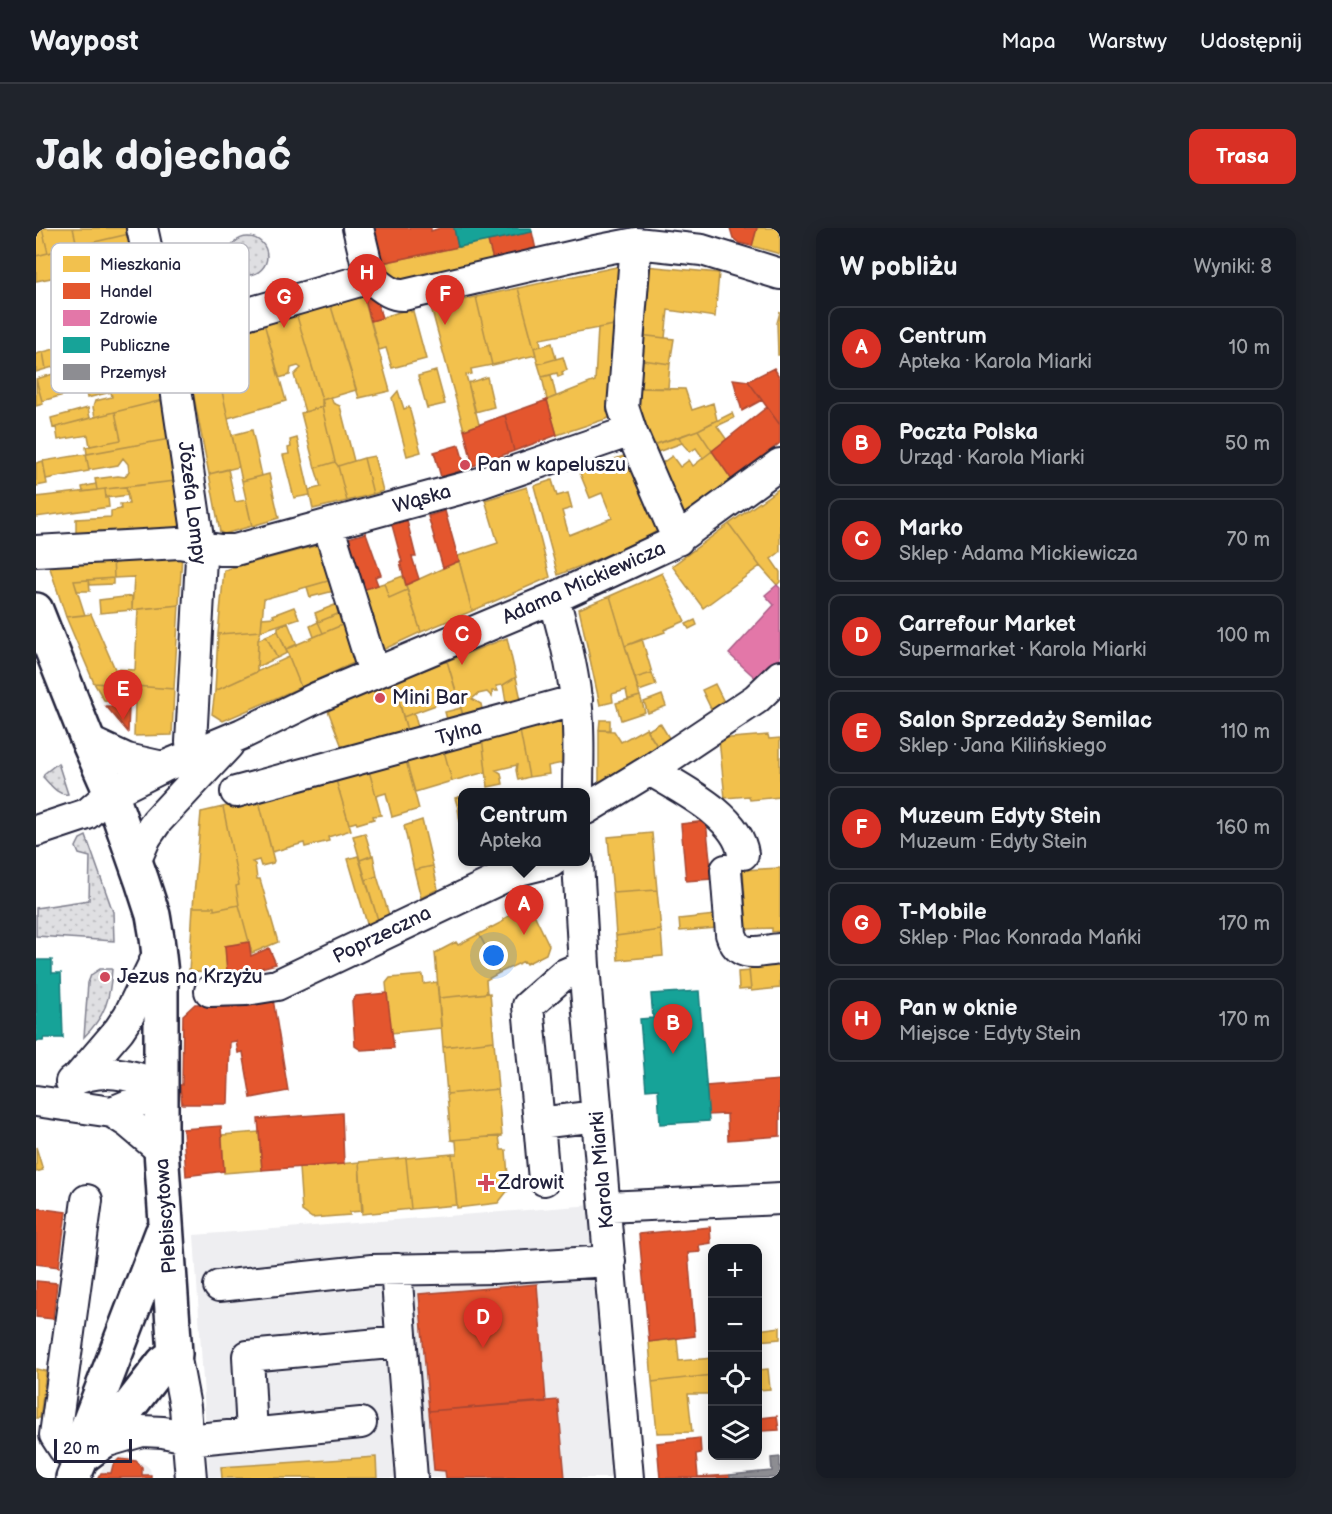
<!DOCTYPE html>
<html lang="pl">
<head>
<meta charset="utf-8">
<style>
	:root { --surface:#171b24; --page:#20242c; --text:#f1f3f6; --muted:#9ea1a6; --line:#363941; --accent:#d93025 }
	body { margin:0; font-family:"Balsamiq Sans",sans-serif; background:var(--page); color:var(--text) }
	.controls { position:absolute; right:18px; bottom:18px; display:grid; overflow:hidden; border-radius:12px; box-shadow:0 3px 15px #0003 }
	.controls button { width:54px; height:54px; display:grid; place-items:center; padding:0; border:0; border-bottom:2px solid var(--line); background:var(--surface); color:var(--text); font:30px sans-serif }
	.scale { position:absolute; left:18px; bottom:15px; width:78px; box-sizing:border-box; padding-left:6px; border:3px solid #22223b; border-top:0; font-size:16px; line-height:21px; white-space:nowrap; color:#22223b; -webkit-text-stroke:4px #fff; paint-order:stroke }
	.you { position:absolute; left:458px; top:728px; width:21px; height:21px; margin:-15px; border:4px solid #fff; border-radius:50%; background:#1a73e8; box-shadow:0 0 0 9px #1a73e833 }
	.badge { display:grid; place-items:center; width:39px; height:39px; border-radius:50%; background:var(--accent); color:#fff; font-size:20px; font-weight:700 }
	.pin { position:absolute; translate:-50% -50px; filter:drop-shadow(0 2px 3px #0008) }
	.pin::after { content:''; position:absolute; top:32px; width:21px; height:18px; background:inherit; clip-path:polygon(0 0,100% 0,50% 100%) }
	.popup { position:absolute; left:422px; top:560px; width:132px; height:78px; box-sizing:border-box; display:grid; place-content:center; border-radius:12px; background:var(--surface); filter:drop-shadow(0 2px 4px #0005); font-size:20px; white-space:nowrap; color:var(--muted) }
	.popup b { font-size:22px; color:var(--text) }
	.popup::after { content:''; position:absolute; left:50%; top:100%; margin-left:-12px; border:12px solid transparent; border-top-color:var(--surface) }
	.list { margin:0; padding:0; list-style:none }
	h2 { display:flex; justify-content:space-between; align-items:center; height:78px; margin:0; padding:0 24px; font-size:26px }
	h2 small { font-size:20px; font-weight:400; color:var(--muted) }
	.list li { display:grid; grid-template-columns:39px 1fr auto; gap:18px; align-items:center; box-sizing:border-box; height:84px; margin:0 12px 12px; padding:0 12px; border:2px solid var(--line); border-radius:12px }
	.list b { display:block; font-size:22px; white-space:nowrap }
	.list p { margin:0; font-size:20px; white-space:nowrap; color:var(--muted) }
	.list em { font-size:20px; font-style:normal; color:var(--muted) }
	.icon { flex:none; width:33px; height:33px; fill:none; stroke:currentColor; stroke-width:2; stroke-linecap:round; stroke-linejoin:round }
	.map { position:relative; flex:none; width:744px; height:1250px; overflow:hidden; border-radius:12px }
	header { display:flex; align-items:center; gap:36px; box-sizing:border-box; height:84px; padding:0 30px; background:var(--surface); border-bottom:2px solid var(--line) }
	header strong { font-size:28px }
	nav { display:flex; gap:33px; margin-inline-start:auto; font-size:21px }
	.intro { display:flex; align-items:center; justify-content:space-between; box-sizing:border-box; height:144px; padding:0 36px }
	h1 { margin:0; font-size:42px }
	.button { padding:15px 27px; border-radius:12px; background:var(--accent); color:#fff; font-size:21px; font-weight:700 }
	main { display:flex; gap:36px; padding:0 36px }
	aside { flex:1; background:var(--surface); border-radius:12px; box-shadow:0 3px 15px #0003 }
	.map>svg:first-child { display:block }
	.built { fill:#eeeef1 }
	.grass { fill:url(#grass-dots); stroke:#80808e; stroke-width:1.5 }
	.homes { fill:#f2c14e; stroke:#b49148; stroke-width:1.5 }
	.shops { fill:#e4572e; stroke:#aa4732; stroke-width:1.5 }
	.health { fill:#e377a8; stroke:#a95e87; stroke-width:1.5 }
	.public { fill:#17a398; stroke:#1a7c7c; stroke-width:1.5 }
	.industry { fill:#8d8d92; stroke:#6d6d78; stroke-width:1.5 }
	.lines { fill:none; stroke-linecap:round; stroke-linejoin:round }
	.minor-casing { stroke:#22223b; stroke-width:34 }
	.major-casing { stroke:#22223b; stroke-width:38 }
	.minor { stroke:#fff; stroke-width:30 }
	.major { stroke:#fff; stroke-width:33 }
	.poi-dot { fill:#d1495b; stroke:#fff; stroke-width:2 }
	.labels { text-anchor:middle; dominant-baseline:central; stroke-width:6; stroke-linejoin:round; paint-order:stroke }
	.poi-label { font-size:20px; fill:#22223b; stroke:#fff; text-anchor:start }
	.street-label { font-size:20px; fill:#22223b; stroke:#fff }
	.key { fill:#fff; stroke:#bdbdc4; stroke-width:1.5 }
	.key-label { font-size:16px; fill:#22223b }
</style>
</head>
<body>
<header>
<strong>Waypost</strong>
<nav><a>Mapa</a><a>Warstwy</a><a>Udostępnij</a></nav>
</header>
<div class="intro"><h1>Jak dojechać</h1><a class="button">Trasa</a></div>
<main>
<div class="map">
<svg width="744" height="1250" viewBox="0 0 744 1250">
	<defs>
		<pattern id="grass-dots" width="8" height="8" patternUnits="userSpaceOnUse" patternTransform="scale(1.5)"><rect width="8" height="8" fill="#dfdfe2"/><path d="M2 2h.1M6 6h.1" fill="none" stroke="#bfbfc3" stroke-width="1.8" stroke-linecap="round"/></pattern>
	</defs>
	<rect width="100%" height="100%" fill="#fff"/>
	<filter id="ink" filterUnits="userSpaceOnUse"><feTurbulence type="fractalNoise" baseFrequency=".0167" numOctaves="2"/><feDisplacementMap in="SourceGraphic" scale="12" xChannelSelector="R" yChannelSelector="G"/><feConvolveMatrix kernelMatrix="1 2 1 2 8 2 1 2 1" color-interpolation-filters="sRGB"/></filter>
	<g filter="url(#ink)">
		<path class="built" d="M557 977 580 1250H173L158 1007Z
			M87 1228 99 1231 110 1237 114 1241 116 1250H62L68 1237 72 1233Z"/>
		<path class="grass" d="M193 28a19 19 0 1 1 38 0a19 19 0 1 1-38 0Z
			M22 535 32 566C22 568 14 556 7 549L9 545Z
			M50 608 77 684 78 713 0 708V680L53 672 54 629 43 626 40 619 44 611Z
			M64 741H76C74 771 70 787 48 809L52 755 55 747Z"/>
		<path class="homes" d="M0 0H6L12 25 0 28Z
			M6 0H37L41 18 12 25Z
			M37 0H92L93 6 41 18Z
			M721 0H744V26L716 18Z
			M93 6 109 73 72 83 58 84 53 65 47 66 44 50 48 48 41 18Z
			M452 13 457 32 366 53 348 42 346 35Z
			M41 18 48 48 44 50 30 47 0 53V28Z
			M585 38 584 96 504 111 505 118 498 120 482 60Z
			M609 38 683 45 679 89 632 82 629 110 603 107Z
			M482 60 500 127 456 137 440 69Z
			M327 67 354 163 323 170 294 75Z
			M440 69 456 137 435 141 436 146 430 147 443 196 428 202 395 79Z
			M109 73 117 110 46 131 38 95 60 90 66 91 65 84Z
			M294 75 320 162 286 172 260 85Z
			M373 81 375 84 377 83 390 131 356 140 350 120 343 122 335 93Z
			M744 84V127H742L741 95Z
			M260 85 288 178 269 184 258 147 265 140 262 138 255 140 254 147 243 150 228 95Z
			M228 95 250 173 192 190 174 110Z
			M584 96 576 189 521 207 511 172 559 153 562 100Z
			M603 107 638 111 634 136 600 131Z
			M174 110 203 239 173 246 149 123 150 117Z
			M42 115 46 131 10 141 7 124Z
			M516 115 520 131 502 136 498 120Z
			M118 117 127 172 59 189 57 179 59 173 76 169 75 164 51 170 45 138Z
			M7 124 10 141 0 144V126Z
			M527 129 531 142 526 144 527 147 522 149 521 145 506 149 502 136Z
			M600 131 634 136 632 160H598Z
			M45 138 49 161 6 173 0 151Z
			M400 143 409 176 391 180 382 148Z
			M515 147 520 168 511 172 506 149Z
			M451 149 458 179 439 184 432 155Z
			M0 152 7 176 0 178Z
			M598 160 649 161 656 182 677 175 681 192 662 202 614 218Z
			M362 163 368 181 373 179 385 224 371 228 356 170Z
			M295 169 297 175 304 178 318 233 302 238 299 234 286 179V172Z
			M127 172 134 211 51 226 50 219 85 212 79 184Z
			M286 179 299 234 279 240 265 185Z
			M52 180 54 190 17 200 15 190Z
			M79 184 85 212 54 218 52 207 22 212 20 199Z
			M696 185 698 190 681 198 691 212 676 223 662 202Z
			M216 202 226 248 206 253 196 207Z
			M662 202 676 223 667 230 660 220 654 224 646 215 643 209Z
			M643 209 646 215 616 226 614 218Z
			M261 210 274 267 258 270 247 227 253 226 252 220 255 219 254 212Z
			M134 211 139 253 61 262 59 251 82 248 89 249 93 243 92 236 87 230 82 237 53 242 50 226Z
			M676 223 696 252 646 287 622 238 636 228 644 239 653 232 657 238Z
			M50 226 53 243 10 251 7 233Z
			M594 226 624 301 601 315 522 347 498 258 516 252 521 268 532 265 536 280 526 283 533 307 576 290 566 265 554 270 543 243Z
			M338 228 347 263 337 266 328 230Z
			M328 230 337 266 311 273 302 238Z
			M7 233 11 256 0 258V235Z
			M299 234 302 238 311 273 277 281 273 262 285 259 279 240Z
			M192 241 199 274 210 272 216 298 188 306 184 304 173 246Z
			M233 246 243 290 216 298 206 253Z
			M139 253 144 297 135 303 40 308V291L75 289V283L85 281 84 276H93L90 259Z
			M60 256 61 262 47 264 46 259Z
			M90 259 92 267 70 270 69 261Z
			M491 259 514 349 436 383 422 328 462 315 449 272Z
			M744 260V324L735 331 744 344V354L741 357 724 338 693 296Z
			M69 261 70 270 72 269 73 279 0 289V269Z
			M693 296 724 338 667 380 636 338Z
			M287 316 299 351 228 371 225 403 182 406 188 342Z
			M146 326 143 377 96 382 98 349 78 350 77 330Z
			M77 330 78 350 38 353 49 387 30 389 12 334Z
			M423 333 436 383 385 404 370 357Z
			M626 345 649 393 628 402 629 404 589 418 574 368Z
			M367 348 371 362 353 370 348 355Z
			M77 350V356L54 357 53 352Z
			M299 351 302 362 274 369 271 359Z
			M53 352 54 363H41L38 353Z
			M348 355 353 370 371 362 385 404 342 424 323 363Z
			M96 368V382L64 385 63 372Z
			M574 368 604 468 592 472 590 462 576 466 577 474 564 477 543 381Z
			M306 374 309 383 282 394 279 385Z
			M143 377 138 461 58 455 30 389 55 386 79 441 99 442 102 381Z
			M258 379 263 390 225 403 226 390 238 389 237 387Z
			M309 383 313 394 287 405 282 394Z
			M659 392 661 397 653 401 650 396Z
			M282 394 287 405 278 409 274 398Z
			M313 394 324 432 265 459 250 421Z
			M252 395 261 417 250 421 242 403V399Z
			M225 403 222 412 221 444 179 463 182 406Z
			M242 403 251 425 241 430 230 408Z
			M230 408 241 430 221 439 222 412Z
			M471 410 480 449 467 457 460 458 462 463H456V469L451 464 442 466 436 471 445 476 447 486 428 491 411 433Z
			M606 411 616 445 599 450 589 418Z
			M253 429 265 459 187 493 176 486 179 463Z
			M411 433 422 469 367 489 358 454Z
			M616 445 620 457 603 463 599 450Z
			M480 449 486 476 471 480 467 457Z
			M358 454 372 506 308 524 291 480Z
			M58 455 138 461 136 507 98 508 99 475 68 472Z
			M679 456 690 478 677 485 666 462Z
			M626 467 630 478 612 485 608 474Z
			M604 468 609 484 585 492 580 475Z
			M425 480 428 491 412 495 409 484Z
			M378 485 383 503 372 506 367 489Z
			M528 486 527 535 512 538 513 546 493 549 483 498Z
			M564 492H574V502H563Z
			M624 495 635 513 623 521 611 503Z
			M483 498 493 549 482 552 480 542 481 537 460 542 465 545 467 556 452 559 446 509Z
			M610 500 623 521 563 558V502L578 503 585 514Z
			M732 507 733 511 744 510V569L714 572 713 568 689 570 683 511Z
			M446 509 450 544 416 553 407 519Z
			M407 519 416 553 379 564 369 529Z
			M369 529 383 581 356 589 350 565 340 568 332 539Z
			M332 539 345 587 337 588 338 591 321 596 320 594 313 596 299 549Z
			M299 549 315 602 292 609 293 613 269 619 268 615 236 624 222 569Z
			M426 568V579L422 580 419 570Z
			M222 569 238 633 237 635 225 638 223 632 216 634 219 636 221 651H224L242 714 216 725 203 677 200 658 203 657 187 579Z
			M187 579 203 657 200 658 203 677 178 682V679H157L165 584Z
			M426 579V593L424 594 422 580Z
			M386 592 397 638 378 642 368 598Z
			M329 605 336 628 324 632 317 608Z
			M616 605 621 662 577 665 572 609Z
			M337 627 341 648 330 652 324 632Z
			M322 628 342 692 332 699 312 631Z
			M397 638 402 661 385 670 378 642Z
			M744 640V703L736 704V700L711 701 707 642Z
			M341 648 353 687 342 692 330 652Z
			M621 662 625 702 580 708 577 665Z
			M203 677 213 714 189 718 191 745 153 744 157 679H178V682Z
			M487 680 496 682 513 717 510 726 490 736 488 733 463 745 443 706 468 693 467 691Z
			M679 687 681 700 644 703 643 691Z
			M625 702 627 728 582 732 580 708Z
			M443 706 463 745 450 752 451 765 403 770 399 725 420 714 422 717Z
			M744 736V760L715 763 713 740Z
			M713 743 715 761 703 762 702 744Z
			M387 747 388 756 401 754 405 800 355 805 350 755 354 750Z
			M454 765 458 813 407 819 403 770Z
			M458 813 462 861 411 866 407 819Z
			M462 861 466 908 415 912 411 866Z
			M223 904 226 942 188 945 186 907Z
			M463 908 465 922H470L473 961 462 975 421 980 416 926H421L420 913 415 912Z
			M0 919 7 942 0 944Z
			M416 926 421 977 375 981 370 930Z
			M370 930 375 981 326 986 323 934Z
			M323 934 327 983 314 984V987L276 990 266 983 263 940Z
			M744 1099V1111L722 1113V1102Z
			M641 1111 643 1133 676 1130V1147L616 1154 613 1114Z
			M0 1141 10 1143 4 1190H0Z
			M732 1141 734 1161 723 1162 722 1142Z
			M676 1147V1166H652L656 1204 621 1205 616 1154Z
			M340 1229 341 1250H186L185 1239Z"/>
		<path class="shops" d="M337 0H395V3L404 0H418L422 19 346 35Z
			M694 0H721L716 18 703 15 697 10Z
			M496 4 500 22 457 32 452 13Z
			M335 66H339L346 90 335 93 328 68Z
			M738 140 744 150V197L712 153Z
			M697 151 712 153 726 172 706 183Z
			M511 172 521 207 478 223 469 187Z
			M731 179 744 197V215L696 252 676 223Z
			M469 187 478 223 437 238 428 202Z
			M423 217 430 241 405 249 398 224Z
			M409 283 423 333 407 340 392 288Z
			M371 293 380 329H376L383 351 370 357 364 334H366L356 297Z
			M330 305 345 347 339 349 342 357 323 363 306 312Z
			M70 478 93 479 92 504Z
			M670 593 676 651 650 653 645 596Z
			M213 714 215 728 233 720 240 736 209 744 191 745 189 718Z
			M351 765 358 820 325 822 319 818 316 773 320 768Z
			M237 771 252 863 215 870 207 824 202 825 200 813 194 814 192 876H146L144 857H146L147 787 159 776H210Z
			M744 852V908L692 912 691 886 672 887 670 858Z
			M306 885 308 936 226 942 222 891Z
			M185 898 188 943 150 948 147 901Z
			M0 980 30 984 23 1039 0 1036Z
			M674 999 675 1015 663 1017 664 1024 652 1025 659 1108 613 1114 603 1006Z
			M0 1053 21 1055 17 1091 0 1089Z
			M501 1056 510 1174 393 1183 383 1066Z
			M522 1172 529 1250H410L409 1243 398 1242 393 1183Z
			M741 1188 743 1202 726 1203 725 1190Z
			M664 1210 665 1225 660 1226 662 1249 694 1247V1250H624L621 1215Z
			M83 1231 100 1233 106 1239V1247H115V1250H62L65 1245H75L77 1237Z"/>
		<path class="health" d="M741 357 744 360V434L725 455 693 426 738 377 729 367Z"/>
		<path class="public" d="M418 0H495L496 4 422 19Z
			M0 732H16V745H25L27 810H8L7 813H0Z
			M663 763 673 893 624 896 622 861 610 862 604 791 617 790 615 766Z"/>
		<path class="industry" d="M744 1229V1250H694V1247L736 1243 735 1230Z"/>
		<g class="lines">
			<g class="minor-casing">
				<path id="minor" d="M106 0 130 109 334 50
					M322 0 334 50
					M600 15 587 179 595 203 642 312
					M334 50C345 58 354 68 368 67L559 23 600 15 666 22 744 46
					M130 109 134 120 165 330 155 514
					M292 297 338 445
					M0 323 143 315 184 322H199L438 257 595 203
					M518 370C527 403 536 436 540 471 544 502 542 533 542 564
					M52 513 91 531 127 539
					M614 542C645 561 702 588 707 626
					M200 564 541 472
					M550 581 614 542 720 471 744 448
					M0 603 51 586 75 565 127 539 206 506 280 470 518 370 634 316 744 236
					M99 634 110 609 121 593 192 517
					M542 634 548 738 592 1250
					M690 642 695 706C703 732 722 723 744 721
					M548 738 527 747 492 778 503 895 561 888
					M174 763 210 762 241 757 483 642 515 634
					M42 850 83 802 93 787 123 725
					M35 854C64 838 95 846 124 858
					M0 873 76 884 103 873 124 858
					M76 884 93 895 125 922
					M503 895 508 952
					M569 979 744 971
					M360 1041 376 1250
					M183 1058 336 1042 458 1040 574 1033
					M139 1126 149 1179 155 1250
					M216 1206 212 1128 365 1114
					M65 1215 106 1203 127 1204 161 1211 325 1195
					M46 1229 28 1221 19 1207 51 972"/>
			</g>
			<g class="major-casing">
				<path id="major" d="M0 382 52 513 75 565 106 653 117 687 121 710 125 746V922L139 1126 127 1135 65 1215 46 1229
					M37 1250 46 1229 48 1208 126 1005"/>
			</g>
			<use href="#minor" class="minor"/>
			<use href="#major" class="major"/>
		</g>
	</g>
	<g class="poi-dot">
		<circle cx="429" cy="237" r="6"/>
		<circle cx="344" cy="470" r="6"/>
		<circle cx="69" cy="749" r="6"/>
		<path d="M447 946h6v6h6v6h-6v6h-6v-6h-6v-6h6z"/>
	</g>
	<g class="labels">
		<g class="poi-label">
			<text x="441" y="237">Pan w kapeluszu</text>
			<text x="356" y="470">Mini Bar</text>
			<text x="81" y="749">Jezus na Krzyżu</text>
			<text x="462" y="955">Zdrowit</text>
		</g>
		<g class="street-label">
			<text transform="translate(386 271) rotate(-16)">Wąska</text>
			<text transform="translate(156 275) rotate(83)">Józefa Lompy</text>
			<text transform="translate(548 355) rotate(-24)">Adama Mickiewicza</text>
			<text transform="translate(423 505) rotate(-15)">Tylna</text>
			<text transform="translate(346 707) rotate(-26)">Poprzeczna</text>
			<text transform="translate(566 942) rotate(-95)">Karola Miarki</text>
			<text transform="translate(130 988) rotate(-94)">Plebiscytowa</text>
		</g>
	</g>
	<rect x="15" y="15" width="198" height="150" rx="9" class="key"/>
	<rect x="27" y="28" width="27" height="16" fill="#f2c14e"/>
	<rect x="27" y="55" width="27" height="16" fill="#e4572e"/>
	<rect x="27" y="82" width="27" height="16" fill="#e377a8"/>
	<rect x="27" y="109" width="27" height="16" fill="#17a398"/>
	<rect x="27" y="136" width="27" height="16" fill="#8d8d92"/>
	<g class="key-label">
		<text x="64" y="42">Mieszkania</text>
		<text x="64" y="69">Handel</text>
		<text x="64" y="96">Zdrowie</text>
		<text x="64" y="123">Publiczne</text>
		<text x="64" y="150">Przemysł</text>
	</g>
</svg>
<div class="controls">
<button>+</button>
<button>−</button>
<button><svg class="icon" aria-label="locate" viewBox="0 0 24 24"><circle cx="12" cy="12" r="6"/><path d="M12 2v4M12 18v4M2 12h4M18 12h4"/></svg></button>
<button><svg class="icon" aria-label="layers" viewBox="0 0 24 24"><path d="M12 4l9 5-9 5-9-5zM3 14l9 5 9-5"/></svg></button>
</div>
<div class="scale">20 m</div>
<div class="you"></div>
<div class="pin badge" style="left:488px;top:707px">A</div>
<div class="popup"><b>Centrum</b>Apteka</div>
<div class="pin badge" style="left:637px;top:826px">B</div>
<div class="pin badge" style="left:426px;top:437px">C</div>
<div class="pin badge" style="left:447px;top:1120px">D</div>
<div class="pin badge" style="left:87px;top:492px">E</div>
<div class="pin badge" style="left:409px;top:97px">F</div>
<div class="pin badge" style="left:248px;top:100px">G</div>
<div class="pin badge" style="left:331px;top:76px">H</div>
</div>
<aside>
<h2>W pobliżu<small>Wyniki: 8</small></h2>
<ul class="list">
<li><span class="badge">A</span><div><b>Centrum</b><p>Apteka · Karola Miarki</p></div><em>10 m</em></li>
<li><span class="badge">B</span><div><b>Poczta Polska</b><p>Urząd · Karola Miarki</p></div><em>50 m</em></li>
<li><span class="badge">C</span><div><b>Marko</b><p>Sklep · Adama Mickiewicza</p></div><em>70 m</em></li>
<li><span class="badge">D</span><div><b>Carrefour Market</b><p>Supermarket · Karola Miarki</p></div><em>100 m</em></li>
<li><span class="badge">E</span><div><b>Salon Sprzedaży Semilac</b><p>Sklep · Jana Kilińskiego</p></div><em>110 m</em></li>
<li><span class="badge">F</span><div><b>Muzeum Edyty Stein</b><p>Muzeum · Edyty Stein</p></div><em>160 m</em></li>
<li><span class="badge">G</span><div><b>T-Mobile</b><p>Sklep · Plac Konrada Mańki</p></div><em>170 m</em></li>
<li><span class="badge">H</span><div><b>Pan w oknie</b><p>Miejsce · Edyty Stein</p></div><em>170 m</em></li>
</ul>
</aside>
</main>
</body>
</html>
